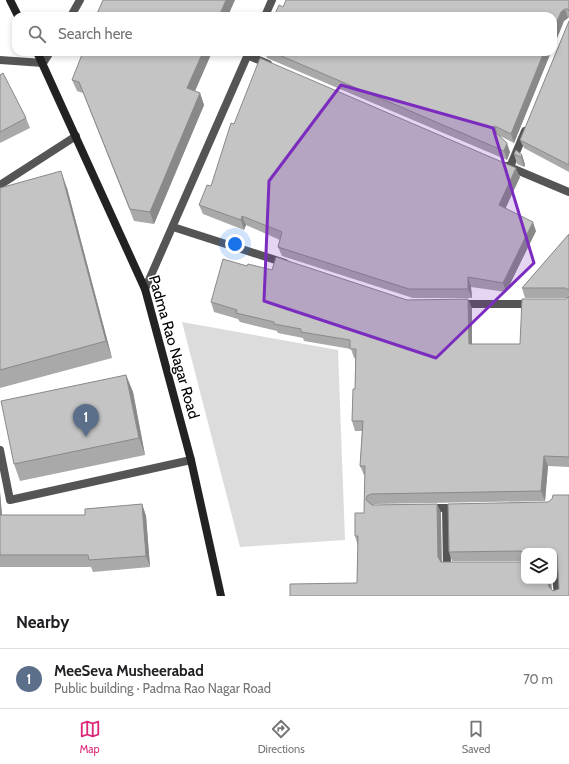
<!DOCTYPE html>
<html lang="en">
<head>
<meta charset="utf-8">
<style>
	:root { --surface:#fff; --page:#f6f6f6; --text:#202124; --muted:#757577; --line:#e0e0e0; --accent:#db2777 }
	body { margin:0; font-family:Cabin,sans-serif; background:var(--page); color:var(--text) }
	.controls { position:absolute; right:12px; bottom:12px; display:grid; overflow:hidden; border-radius:8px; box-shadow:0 2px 6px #0003 }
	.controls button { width:36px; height:36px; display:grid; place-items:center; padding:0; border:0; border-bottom:1px solid var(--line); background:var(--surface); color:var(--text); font:20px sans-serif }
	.you { position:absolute; left:235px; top:244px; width:14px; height:14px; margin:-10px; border:3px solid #fff; border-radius:50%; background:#1a73e8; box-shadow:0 0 0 6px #1a73e833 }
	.badge { display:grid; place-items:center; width:26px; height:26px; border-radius:50%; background:var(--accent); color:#fff; font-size:13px; font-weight:700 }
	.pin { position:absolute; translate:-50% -33px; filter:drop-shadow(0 1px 2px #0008) }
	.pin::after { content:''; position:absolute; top:21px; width:14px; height:12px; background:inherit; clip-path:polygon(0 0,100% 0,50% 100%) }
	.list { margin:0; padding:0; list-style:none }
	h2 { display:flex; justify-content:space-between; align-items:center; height:52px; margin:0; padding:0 16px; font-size:17px }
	h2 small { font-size:13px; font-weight:400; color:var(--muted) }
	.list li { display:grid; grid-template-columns:26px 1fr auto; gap:12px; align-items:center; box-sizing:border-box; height:60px; padding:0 16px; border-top:1px solid var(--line) }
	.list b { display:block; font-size:15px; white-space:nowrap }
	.list p { margin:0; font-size:13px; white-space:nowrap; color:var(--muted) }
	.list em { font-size:13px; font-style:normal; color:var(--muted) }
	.icon { flex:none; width:22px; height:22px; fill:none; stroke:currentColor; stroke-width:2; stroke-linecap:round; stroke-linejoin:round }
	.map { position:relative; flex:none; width:569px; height:596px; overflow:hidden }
	.search { position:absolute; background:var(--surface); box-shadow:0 2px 6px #0003; left:12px; right:12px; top:12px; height:44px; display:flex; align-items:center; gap:10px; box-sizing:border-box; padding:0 14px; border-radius:12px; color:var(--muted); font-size:15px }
	.sheet { height:112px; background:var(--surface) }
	nav { display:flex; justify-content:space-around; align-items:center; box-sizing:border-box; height:56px; border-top:1px solid var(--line); background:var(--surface); font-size:11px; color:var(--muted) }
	nav a { display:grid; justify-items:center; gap:2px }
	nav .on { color:var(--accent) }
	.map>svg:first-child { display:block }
	.green { fill:#dcdcdc }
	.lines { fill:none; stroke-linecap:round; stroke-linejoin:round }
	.minor { stroke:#555; stroke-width:8 }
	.tertiary { stroke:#555; stroke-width:8 }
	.secondary { stroke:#222; stroke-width:8 }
	.wall { fill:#a9a9a9; fill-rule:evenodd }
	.shaded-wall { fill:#898989 }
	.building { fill:#c4c4c4; stroke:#898989 }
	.marked { fill:#7b2cbf; fill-opacity:0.2; stroke:#7b2cbf; stroke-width:3; stroke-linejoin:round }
	.labels { text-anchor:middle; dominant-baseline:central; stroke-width:3; stroke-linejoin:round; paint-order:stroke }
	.street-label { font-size:15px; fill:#000; stroke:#fff }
</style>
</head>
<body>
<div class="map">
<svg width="569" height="596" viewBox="0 0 569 596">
	<rect width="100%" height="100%" fill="#fff"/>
	<path class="green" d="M182 322 338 350 345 540 240 547Z"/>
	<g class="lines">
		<path class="minor" d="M71 16 80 0
			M247 55 268 64
			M0 60 43 63 50 52
			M507 166 569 192
			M510 167 525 131
			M0 185 76 136
			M173 227 285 263
			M460 304H532
			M0 450 10 500 191 460
			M428 508H458
			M446 508 447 567H453
			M554 565H555L558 596"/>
		<path class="tertiary" d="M265 16 272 0
			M145 289 249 52"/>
		<path class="secondary" d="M10 0 18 16
			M37 52 145 289 191 460 221 596"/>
	</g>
	<path class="wall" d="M569 0V18H568L564 21 553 48V16L283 7Z
		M569 21V172L524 148 520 140Z
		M83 52H212L195 91 200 93 204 105 154 224 134 221 83 93 77 91 72 80Z
		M265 52H551L514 143 500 136 510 152 507 160 267 58Z
		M0 75 26 118 30 128 0 143Z
		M514 154 522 155 525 165 524 167 517 164Z
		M520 177 505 208 536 231 506 292 471 287 472 298H413L282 256 278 247 280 240 246 225 244 230 203 214 199 205 211 186Z
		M0 188H67L112 358 0 388Z
		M569 234V467L548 466 545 501 375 504 373 505 437 504 441 513V562H521L522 561H452L449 552 548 502 569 596 357 583 358 546 355 536 364 513 365 475H364L360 466 362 431H355L352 421 355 389V358H354L351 349 304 341 303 338 278 333 277 331 240 322 238 319 214 312 211 302 247 266 407 300 468 299 472 309V344H520L567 298H525L522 288ZM524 551H554V560H557L559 589 553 591H552L551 581H524Z
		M126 375 133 392 145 455 20 481 14 464Z
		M0 492 2 515H85L142 504 146 516 150 567 93 572 91 567H0Z"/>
	<path class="shaded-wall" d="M226 0H235L228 16H219Z
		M565 9 568 18 564 21 553 48V31L561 12Z
		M203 52H212L191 100 187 88Z
		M544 52H551L514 143 511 134Z
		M200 93 204 105 154 224 150 212Z
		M495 126 498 135 492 129Z
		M507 143 510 152 507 160 504 151Z
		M522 155 525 165 524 167 521 157Z
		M516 168 520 177 503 214 499 205Z
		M61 171 67 188 112 358 106 341Z
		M242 216 246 225 244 230 241 220Z
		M533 222 536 231 506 292 503 283Z
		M468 277 471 287 472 298 468 289Z
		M468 299 472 309V354L469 344Z
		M126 375 133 392 145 455 139 438Z
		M544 456 548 466 545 501 541 491Z
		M0 492 3 527 0 517Z
		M142 504 146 516 150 567 146 556Z
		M437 504 441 513 442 567 438 557Z
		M548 581H551L552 596 549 587Z"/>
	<path class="building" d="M103 0H226L219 16H96Z
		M286 0H569V11L568 9H565L561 12 553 31V16H274L279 5 283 7Z
		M569 21V165L520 140Z
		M83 52H203L187 88 200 93 150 212 130 209 79 82 72 80Z
		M272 52H544L511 134 495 126 492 129 507 143 504 151Z
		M260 58 516 168 499 205 533 222 503 283 468 277V289H409L278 247 282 232 242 216 241 220 199 205 207 185 211 186 231 123 234 124Z
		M3 73 26 118 0 132V75Z
		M516 150 522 155 521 157 514 154Z
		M61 171 106 341 0 370V188Z
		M569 234V290L565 288H522Z
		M276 257 407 300 468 299 469 344H520L522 299H566L569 296V457L544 456 541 491 371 494 367 496 366 500 372 505 437 504 438 557 441 562H521L524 559V581H548L549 587 553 591 559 589 557 554 554 551 550 550 549 551H524V553L521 551 449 552 448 504 548 502 552 499 553 495H569V596H290V584L357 583 358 536H355V513H364L365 466H360L363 421H352L353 389H355L356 349H350V340L301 332V329L274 324V322L236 313 237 310 211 302 223 259 247 266 248 264 272 270Z
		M126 375 139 438 14 464 1 401Z
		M142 504 146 556 89 560 88 555H0V515H85V509Z"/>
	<path class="marked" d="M341 85 493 128 534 263 436 358 264 301 269 181Z"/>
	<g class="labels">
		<g class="street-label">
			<text transform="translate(174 347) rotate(74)">Padma Rao Nagar Road</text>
		</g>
	</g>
</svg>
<div class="controls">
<button><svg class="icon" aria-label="layers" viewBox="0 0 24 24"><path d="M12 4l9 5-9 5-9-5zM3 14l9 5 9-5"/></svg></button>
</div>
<div class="you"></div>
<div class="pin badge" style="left:86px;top:437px;background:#5c6f8a">1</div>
<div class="search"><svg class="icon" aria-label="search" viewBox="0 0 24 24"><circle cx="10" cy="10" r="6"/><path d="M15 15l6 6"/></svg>Search here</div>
</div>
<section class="sheet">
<h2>Nearby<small></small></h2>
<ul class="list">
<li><span class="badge" style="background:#5c6f8a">1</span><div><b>MeeSeva Musheerabad</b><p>Public building · Padma Rao Nagar Road</p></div><em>70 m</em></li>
</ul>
</section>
<nav>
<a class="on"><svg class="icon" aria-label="map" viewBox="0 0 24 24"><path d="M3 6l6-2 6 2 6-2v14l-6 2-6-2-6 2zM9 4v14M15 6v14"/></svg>Map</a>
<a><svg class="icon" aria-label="directions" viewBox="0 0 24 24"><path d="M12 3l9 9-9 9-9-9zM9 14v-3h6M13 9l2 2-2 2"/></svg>Directions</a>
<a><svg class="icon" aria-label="saved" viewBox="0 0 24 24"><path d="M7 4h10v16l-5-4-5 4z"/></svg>Saved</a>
</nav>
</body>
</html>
